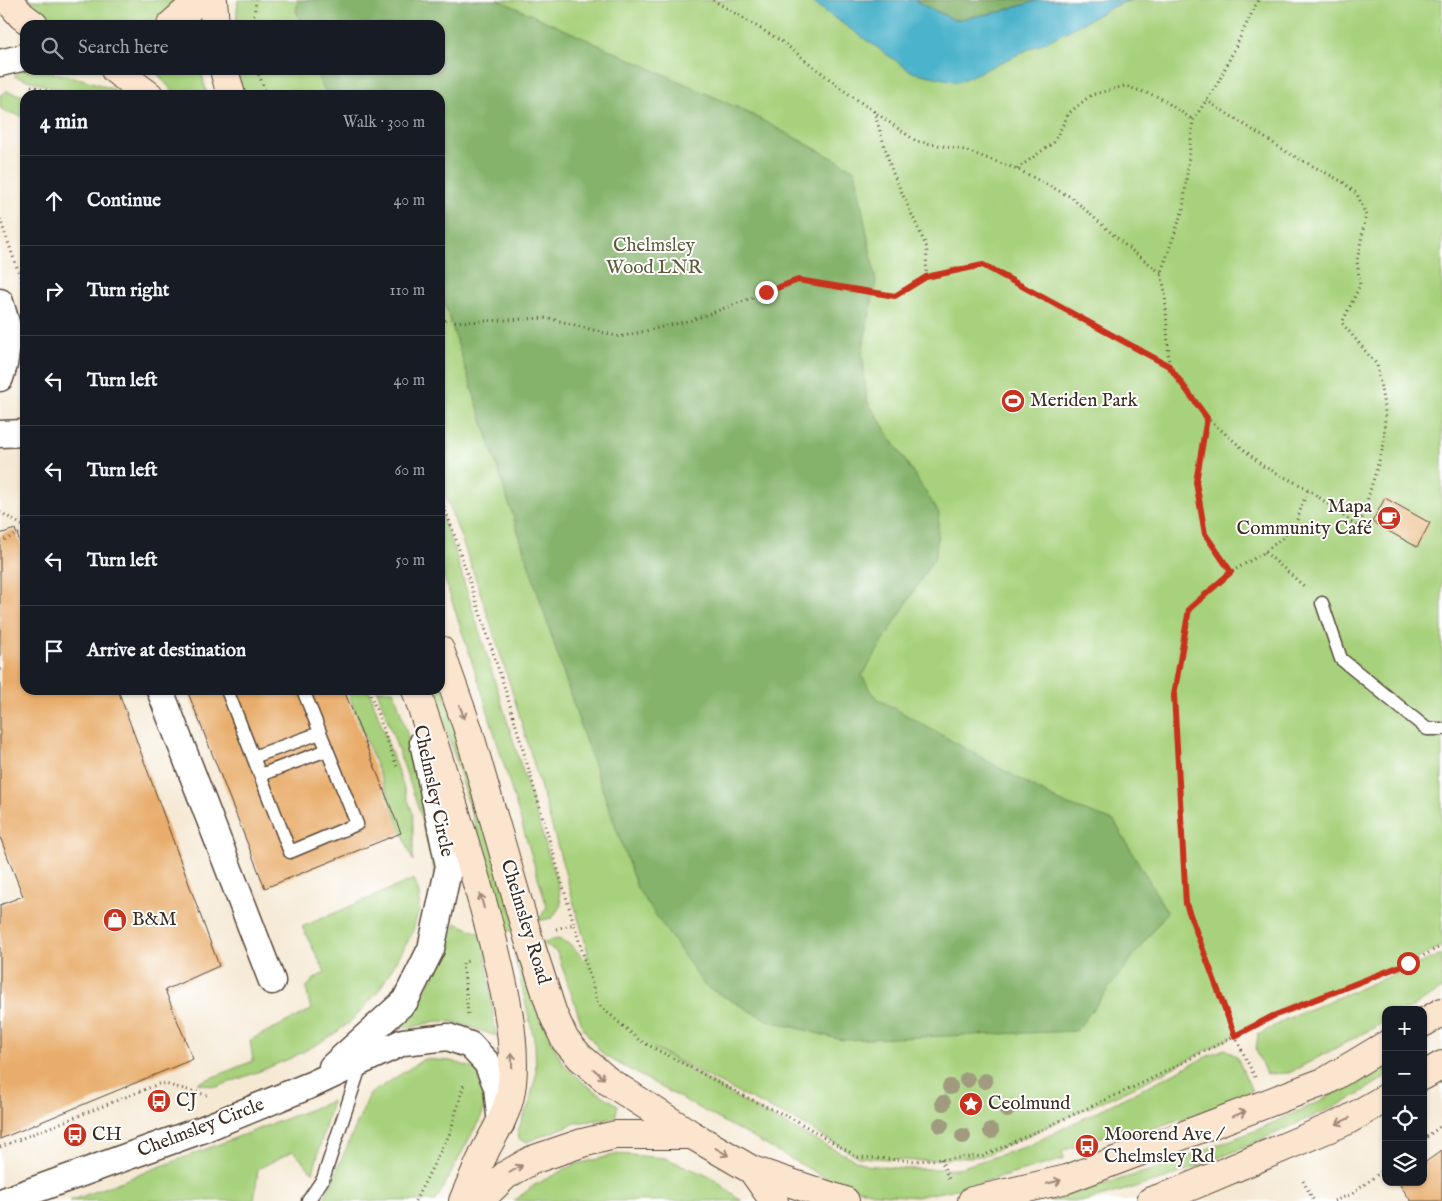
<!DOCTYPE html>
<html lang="en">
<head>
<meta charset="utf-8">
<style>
	:root { --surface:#171b24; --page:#242831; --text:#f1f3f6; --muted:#9ea1a6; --line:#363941 }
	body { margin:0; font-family:"IM FELL English",serif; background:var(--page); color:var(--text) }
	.controls { position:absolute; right:15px; bottom:15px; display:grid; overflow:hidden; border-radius:10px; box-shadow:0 1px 4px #0004 }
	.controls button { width:45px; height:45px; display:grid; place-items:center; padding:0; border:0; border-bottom:1px solid var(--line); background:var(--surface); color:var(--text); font:25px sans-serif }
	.stop { position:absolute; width:15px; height:15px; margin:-11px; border:4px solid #c8321e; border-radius:50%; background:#fff }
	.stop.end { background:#c8321e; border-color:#fff; box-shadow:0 1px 5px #0008 }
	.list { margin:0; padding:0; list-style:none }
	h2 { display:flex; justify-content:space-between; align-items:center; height:65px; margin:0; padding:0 20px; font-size:21px }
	h2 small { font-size:16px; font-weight:400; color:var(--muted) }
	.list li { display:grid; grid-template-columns:32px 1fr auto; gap:15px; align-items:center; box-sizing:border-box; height:90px; padding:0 20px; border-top:1px solid var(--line) }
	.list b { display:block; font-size:19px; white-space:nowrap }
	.list em { font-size:16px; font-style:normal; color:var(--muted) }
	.icon { flex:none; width:28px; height:28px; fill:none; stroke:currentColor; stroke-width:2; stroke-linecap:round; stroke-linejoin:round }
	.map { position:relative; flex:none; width:1442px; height:1201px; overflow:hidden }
	.search { position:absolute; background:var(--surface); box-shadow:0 1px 4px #0004; left:20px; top:20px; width:425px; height:55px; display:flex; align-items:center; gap:12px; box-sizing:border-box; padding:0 18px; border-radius:15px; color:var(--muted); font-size:19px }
	.panel { position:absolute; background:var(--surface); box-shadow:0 1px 4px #0004; left:20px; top:90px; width:425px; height:605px; border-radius:15px }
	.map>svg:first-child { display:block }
	.green { fill:#a7d17c; stroke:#717e4d }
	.forest { fill:#85b36c; stroke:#606e45 }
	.water { fill:#4cb3cb; stroke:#446e74 }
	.building { fill:#e8ad6c }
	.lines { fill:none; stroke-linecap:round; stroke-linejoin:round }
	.lane-casing { stroke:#574739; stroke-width:15 }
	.street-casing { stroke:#574739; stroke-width:29 }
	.secondary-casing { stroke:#574739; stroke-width:30 }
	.path { stroke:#574739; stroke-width:3; stroke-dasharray:1 4; stroke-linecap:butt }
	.lane { stroke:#fff; stroke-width:12 }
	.street { stroke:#fff; stroke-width:26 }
	.secondary { stroke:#fce5cf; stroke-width:28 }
	.tree { fill:#a09b7f }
	.oneway { stroke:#9c8876 }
	.route { stroke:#c8321e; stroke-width:6 }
	.labels { text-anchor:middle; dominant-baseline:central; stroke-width:4; stroke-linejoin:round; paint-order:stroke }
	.park-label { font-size:19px; fill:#5b5c3a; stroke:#fff }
	.poi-label { font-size:19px; fill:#3b2a1e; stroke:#fff; text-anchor:start }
	.street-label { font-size:19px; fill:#3b2a1e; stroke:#fff }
</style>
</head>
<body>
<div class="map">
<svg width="1442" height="1201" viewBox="0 0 1442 1201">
	<rect width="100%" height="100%" fill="#fff"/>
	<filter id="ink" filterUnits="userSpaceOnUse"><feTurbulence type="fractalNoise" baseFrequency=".02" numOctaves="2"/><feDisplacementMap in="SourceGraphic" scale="10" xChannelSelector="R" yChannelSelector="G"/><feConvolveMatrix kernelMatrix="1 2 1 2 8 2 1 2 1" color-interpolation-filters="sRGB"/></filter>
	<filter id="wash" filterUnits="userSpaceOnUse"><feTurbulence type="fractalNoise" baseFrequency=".0096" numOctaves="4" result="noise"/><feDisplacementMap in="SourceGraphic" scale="20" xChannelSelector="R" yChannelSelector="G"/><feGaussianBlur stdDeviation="1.12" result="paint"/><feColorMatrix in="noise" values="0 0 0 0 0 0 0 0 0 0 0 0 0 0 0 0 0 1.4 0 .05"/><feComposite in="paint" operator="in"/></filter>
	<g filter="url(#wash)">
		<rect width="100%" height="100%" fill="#f5e9d4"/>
		<path class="green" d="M30 0H187L160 25H61L47 17Z
			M238 0H1442V946L1408 963 1273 1016 1149 1080 983 1156 916 1161 858 1157 797 1121 742 1095 654 1048 744 1102 811 1138 866 1165 905 1169H956L1028 1146 1212 1054 1225 1049 1237 1057 1252 1091 1239 1096 1235 1101 1117 1140 1109 1134 1062 1151 1064 1159 967 1187 916 1197 876 1194 831 1181 603 1055 583 1028 557 952 541 942 559 939 571 945 585 960 588 952C542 794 500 635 440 482V95H244L237 70H440V25H236Z
			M25 68V70C55 70 100 83 127 95H77L14 76Z
			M157 70H201L207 95H176L155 71Z
			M7 91 25 96V117L7 112 0 108V95Z
			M440 513 452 543 558 885 561 905 552 918 538 921 547 907 482 692 440 565Z
			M440 678 517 929 506 932 456 760 433 690H440Z
			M347 690H369L413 814V861Z
			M377 690H393L395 694 426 797 438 850 435 874 419 809Z
			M414 879 419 893V910L411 936 378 992 349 1023 334 1034 314 1046 291 1058 260 1071 217 1087 198 1083 253 1061 250 1040 311 1010 306 988 314 979 325 972 302 927Z
			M456 923 484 935 496 1036C478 1030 459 1021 440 1021 426 1021 411 1032 398 1026L423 994 438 969Z
			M521 951 550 1038 563 1064 586 1085 618 1105 615 1117 576 1123 526 1142 519 1139 518 1129 529 1104 536 1075 535 1043 514 954Z
			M1442 954V989L1408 1010H1386V1021L1289 1073 1266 1074 1256 1050 1258 1035 1286 1019Z
			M424 1059 451 1061 476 1069 484 1092 483 1113 436 1201H323L370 1094Z
			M1386 1067V1077L1347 1101 1241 1149 1165 1179 1085 1201H1047L1155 1169 1257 1130 1316 1103Z
			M332 1101 313 1173 293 1151 258 1169 254 1201H70Z
			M618 1154 665 1158 711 1177 742 1201H514L533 1186 573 1165Z"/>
		<path class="forest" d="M298 0H499L743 110 855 170 876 282 862 352 867 401 939 513 936 555 862 676 876 698 1060 802 1114 821 1167 912 1076 1031 842 1040 767 1020 705 986 637 888 583 734 440 289V95H327L319 79 317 70H440V25H303L296 12Z
			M914 0H1039L1000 12 954 20Z"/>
		<path class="water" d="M809 0H914L954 20 1000 12 1039 0H1131L1114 6 1056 37 958 82 912 72Z"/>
		<g id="blocks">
			<path class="building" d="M1385 498 1430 523 1417 547 1372 522Z
				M15 529 24 553H25V690H118L219 966 165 990 193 1059 0 1139V905L23 896 0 837V534Z
				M187 690H344L401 833 265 888Z
				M1442 1150V1201H1411L1398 1182H1423V1164Z"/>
		</g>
	</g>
	<g filter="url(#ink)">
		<use href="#blocks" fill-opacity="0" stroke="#574739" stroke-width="1"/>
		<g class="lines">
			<g class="lane-casing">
				<path id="lane" d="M1322 603 1341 659 1427 729H1442
					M227 690 290 852 357 824 303 690
					M256 756 320 733
					M263 774 327 750
					M308 1201 323 1179 361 1064"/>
			</g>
			<g class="street-casing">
				<path id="street" d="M0 63 25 57
					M0 302 9 333 4 365 0 378
					M0 434 25 433
					M160 690 272 981
					M332 1067 405 1001 431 949 449 866 423 742
					M4 1201 201 1130 313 1084 403 1042 448 1037 470 1045 487 1063 497 1087 501 1124"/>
			</g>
			<g class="secondary-casing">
				<path id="secondary" d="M8 0 22 16 34 25
					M213 0 215 25
					M171 25 188 10 194 0
					M115 70 149 95
					M224 70 231 95
					M440 650 468 729 528 937 553 1014 565 1040 580 1057 608 1081 692 1135 752 1170 774 1201
					M416 690C442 768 467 846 489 926 501 973 519 1042 511 1090 508 1112 496 1130 486 1149 478 1166 470 1184 463 1201
					M1423 1023 1442 1012
					M1423 1076 1442 1065
					M752 1170 845 1201
					M479 1201 506 1175 532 1160 582 1143 615 1135H692
					M972 1201 1067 1179 1155 1146 1326 1081 1386 1045
					M1151 1201 1175 1193 1346 1121 1386 1098"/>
			</g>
			<path class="path" d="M713 0 781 41 846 92 916 141 964 150 1017 169 1071 197 1126 246 1161 273
				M253 25 256 0
				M257 70 267 95
				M31 86 61 95
				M1206 100 1290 154 1343 182 1357 194 1366 215 1357 261 1360 285 1342 323 1377 365 1385 412 1384 444 1359 528 1308 489 1263 466 1207 418 1169 366 1165 292 1161 273 1183 209 1193 120 1218 83 1258 0
				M874 111 892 171 927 248 926 277
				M1017 169 1054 142 1069 113 1091 95 1125 86 1159 97 1193 120
				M0 219 22 282
				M440 320 463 322 548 318 620 337 692 320 798 281 895 296 926 277 983 265 1169 366
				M1207 419 1196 482 1205 534 1231 572
				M440 497 452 528 507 695 574 924
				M0 512 25 527
				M0 542 25 531
				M1265 552 1306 588
				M369 690 397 767
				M556 929 574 924 598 1004 639 1040 742 1095 797 1121 858 1157 916 1161 983 1156 1149 1080 1273 1016 1409 963 1442 946
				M468 1014 463 963 468 961
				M1255 1077 1235 1036 1186 904 1174 695 1189 609 1231 572 1265 552 1294 528 1308 489
				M1423 1140 1442 1125
				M0 1147 161 1083 207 1095
				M941 1159 950 1182
				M1303 1181 1314 1201
				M415 1201 450 1133 464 1084
				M1334 1201 1352 1194 1386 1168"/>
			<use href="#lane" class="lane"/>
			<use href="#street" class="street"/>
			<use href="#secondary" class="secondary"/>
		</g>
		<g class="tree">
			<circle cx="967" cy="1080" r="8"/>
			<circle cx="985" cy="1081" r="8"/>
			<circle cx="950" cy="1087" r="8"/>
			<circle cx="943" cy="1103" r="8"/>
			<circle cx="1007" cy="1110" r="8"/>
			<circle cx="941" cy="1125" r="8"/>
			<circle cx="991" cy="1131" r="8"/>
			<circle cx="963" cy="1136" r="8"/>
		</g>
		<defs><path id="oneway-shaft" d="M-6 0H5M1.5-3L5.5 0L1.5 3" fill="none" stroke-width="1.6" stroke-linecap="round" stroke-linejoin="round" transform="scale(1.25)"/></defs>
		<g class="oneway">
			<use href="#oneway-shaft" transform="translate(462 712) rotate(70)"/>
			<use href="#oneway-shaft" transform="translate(482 901) rotate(-105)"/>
			<use href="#oneway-shaft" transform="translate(512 1060) rotate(-91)"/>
			<use href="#oneway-shaft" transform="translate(599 1074) rotate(42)"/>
			<use href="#oneway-shaft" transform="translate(1239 1114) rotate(-21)"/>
			<use href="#oneway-shaft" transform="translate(1343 1121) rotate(155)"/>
			<use href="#oneway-shaft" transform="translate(722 1152) rotate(31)"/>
			<use href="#oneway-shaft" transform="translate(516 1169) rotate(-30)"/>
			<use href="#oneway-shaft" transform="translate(1054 1182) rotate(-13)"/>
		</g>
	</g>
	<g class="lines" filter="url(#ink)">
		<path class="route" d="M766 292 798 280 895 296 926 277 983 265 1169 366 1207 418 1196 482 1205 534 1231 572 1189 609 1174 695 1186 904 1235 1036 1273 1016 1408 963"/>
	</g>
	<defs>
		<g id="stadium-disc" transform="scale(1.25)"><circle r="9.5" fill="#c8321e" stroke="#fff"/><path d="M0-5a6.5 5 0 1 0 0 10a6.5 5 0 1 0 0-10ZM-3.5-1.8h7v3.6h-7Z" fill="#fff"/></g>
		<g id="cafe-disc" transform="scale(1.25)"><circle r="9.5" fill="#c8321e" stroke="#fff"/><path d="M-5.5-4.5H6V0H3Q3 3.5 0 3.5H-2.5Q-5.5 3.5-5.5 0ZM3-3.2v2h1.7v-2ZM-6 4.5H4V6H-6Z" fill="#fff"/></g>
		<g id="shop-disc" transform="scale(1.25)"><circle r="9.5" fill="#c8321e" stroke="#fff"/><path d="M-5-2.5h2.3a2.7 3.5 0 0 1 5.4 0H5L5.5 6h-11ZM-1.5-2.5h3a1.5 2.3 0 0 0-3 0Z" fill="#fff"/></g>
		<g id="bus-disc" transform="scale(1.25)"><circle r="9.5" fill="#c8321e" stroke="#fff"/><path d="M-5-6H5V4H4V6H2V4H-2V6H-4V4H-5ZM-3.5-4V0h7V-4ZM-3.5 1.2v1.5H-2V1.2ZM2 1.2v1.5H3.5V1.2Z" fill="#fff"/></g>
		<g id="sight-disc" transform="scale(1.25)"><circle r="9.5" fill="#c8321e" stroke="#fff"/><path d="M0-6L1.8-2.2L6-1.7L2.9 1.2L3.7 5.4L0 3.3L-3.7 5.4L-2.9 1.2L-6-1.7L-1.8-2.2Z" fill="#fff"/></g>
	</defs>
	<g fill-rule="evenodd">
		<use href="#stadium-disc" x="1013" y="401"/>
		<use href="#cafe-disc" x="1389" y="518"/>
		<use href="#shop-disc" x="115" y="920"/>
		<use href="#bus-disc" x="159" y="1101"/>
		<use href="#sight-disc" x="971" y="1104"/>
		<use href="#bus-disc" x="75" y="1135"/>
		<use href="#bus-disc" x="1087" y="1146"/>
	</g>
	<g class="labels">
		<g class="park-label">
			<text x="654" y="246">Chelmsley<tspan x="654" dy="22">Wood LNR</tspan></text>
		</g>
		<g class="poi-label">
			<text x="1030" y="401">Meriden Park</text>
			<text x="1372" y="507" text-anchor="end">Mapa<tspan x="1372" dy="22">Community Café</tspan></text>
			<text x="132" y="920">B&amp;M</text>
			<text x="176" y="1101">CJ</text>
			<text x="988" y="1104">Ceolmund</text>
			<text x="92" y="1135">CH</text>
			<text x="1104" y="1135">Moorend Ave /<tspan x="1104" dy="22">Chelmsley Rd</tspan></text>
		</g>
		<g class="street-label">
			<text transform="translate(433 791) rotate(78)">Chelmsley Circle</text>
			<text transform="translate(525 922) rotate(73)">Chelmsley Road</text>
			<text transform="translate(201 1128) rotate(-21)">Chelmsley Circle</text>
		</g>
	</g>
</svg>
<div class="controls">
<button>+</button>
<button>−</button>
<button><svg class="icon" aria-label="locate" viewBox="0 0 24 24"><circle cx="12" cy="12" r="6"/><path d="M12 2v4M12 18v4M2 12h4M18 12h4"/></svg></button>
<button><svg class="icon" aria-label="layers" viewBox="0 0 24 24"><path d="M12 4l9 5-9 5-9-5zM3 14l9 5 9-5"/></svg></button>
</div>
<div class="stop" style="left:1408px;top:963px"></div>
<div class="stop end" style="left:766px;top:292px"></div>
<div class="search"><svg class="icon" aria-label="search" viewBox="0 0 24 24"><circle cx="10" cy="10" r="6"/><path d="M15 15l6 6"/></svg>Search here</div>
<section class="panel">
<h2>4 min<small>Walk · 300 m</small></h2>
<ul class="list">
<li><svg class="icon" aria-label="ahead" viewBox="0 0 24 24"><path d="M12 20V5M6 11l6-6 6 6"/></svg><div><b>Continue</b></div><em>40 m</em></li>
<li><svg class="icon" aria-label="right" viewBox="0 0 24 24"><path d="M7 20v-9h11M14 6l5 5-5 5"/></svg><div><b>Turn right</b></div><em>110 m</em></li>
<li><svg class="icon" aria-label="left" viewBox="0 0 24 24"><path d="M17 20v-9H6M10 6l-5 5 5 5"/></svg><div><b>Turn left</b></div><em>40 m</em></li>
<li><svg class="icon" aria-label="left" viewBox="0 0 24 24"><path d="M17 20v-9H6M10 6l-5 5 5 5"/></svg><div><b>Turn left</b></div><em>60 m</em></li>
<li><svg class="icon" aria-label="left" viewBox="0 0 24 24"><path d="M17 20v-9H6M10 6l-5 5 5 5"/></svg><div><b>Turn left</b></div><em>50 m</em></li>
<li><svg class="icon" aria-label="arrive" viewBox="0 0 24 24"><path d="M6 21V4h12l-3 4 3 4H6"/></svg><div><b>Arrive at destination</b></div></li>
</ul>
</section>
</div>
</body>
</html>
